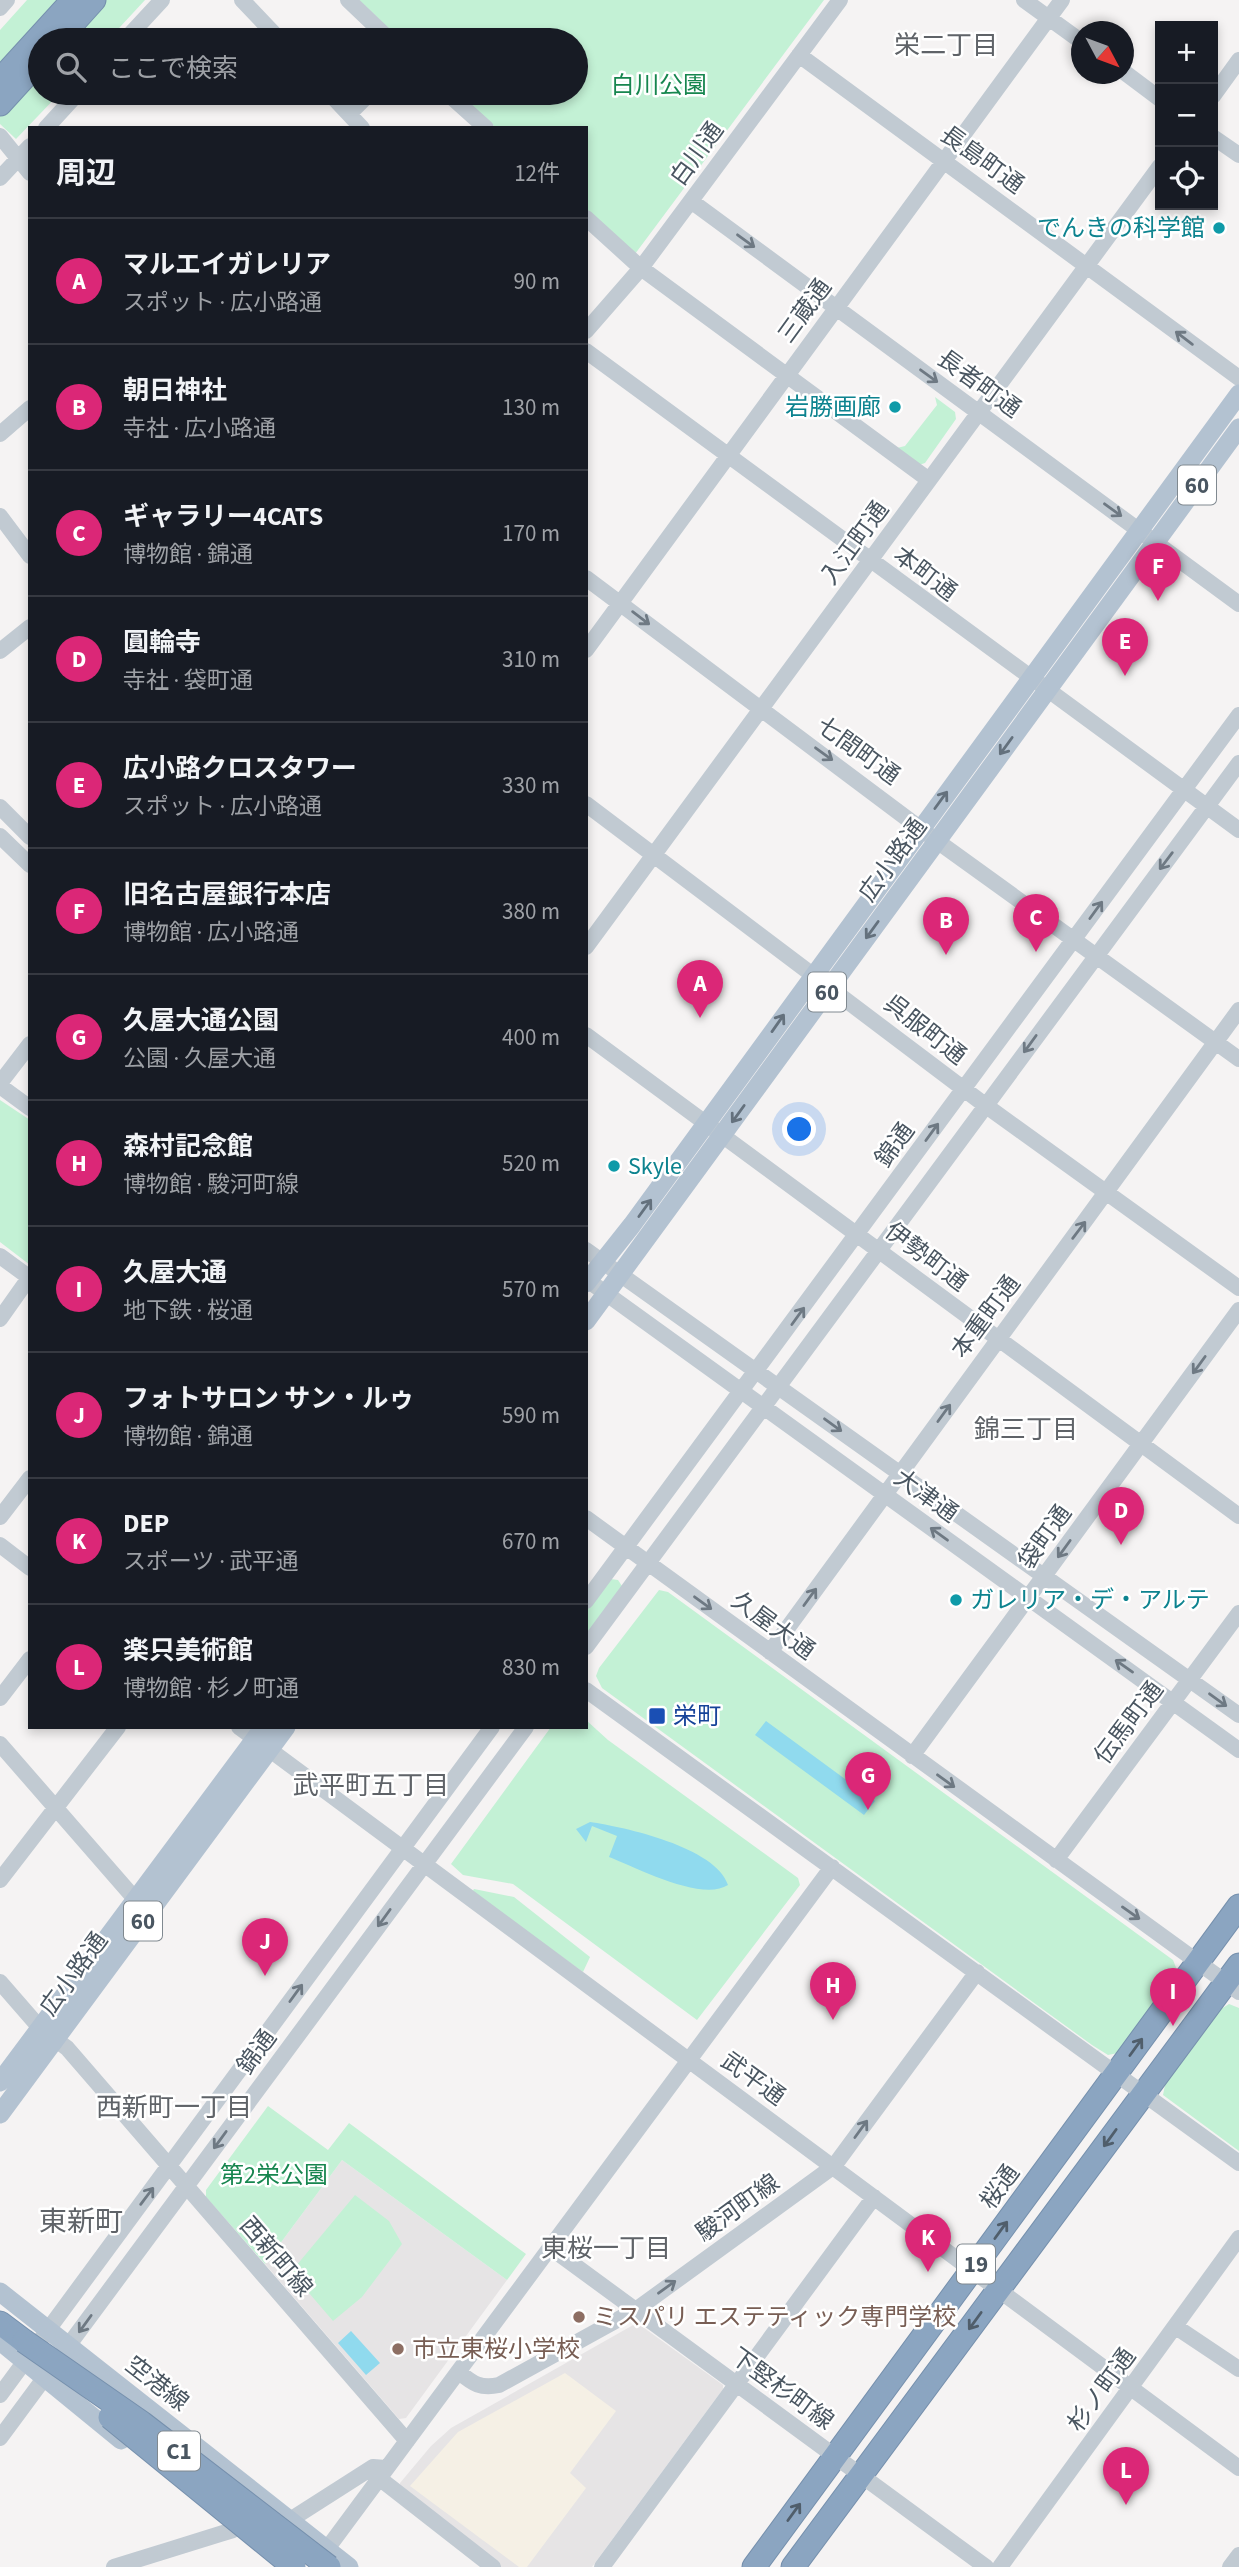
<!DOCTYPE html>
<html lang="ja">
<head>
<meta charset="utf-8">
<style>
	:root { --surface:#171b24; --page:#20242c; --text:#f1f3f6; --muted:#9ea1a6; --line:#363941; --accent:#db2777 }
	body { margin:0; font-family:"Source Sans 3","Noto Sans JP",sans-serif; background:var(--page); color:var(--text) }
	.controls { position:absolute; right:21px; top:21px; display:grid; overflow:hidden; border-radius:0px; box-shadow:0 4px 10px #0003 }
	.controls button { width:63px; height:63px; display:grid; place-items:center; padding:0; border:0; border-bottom:2px solid var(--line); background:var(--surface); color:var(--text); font:35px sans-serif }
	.compass { position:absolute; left:1071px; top:21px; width:63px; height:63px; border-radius:50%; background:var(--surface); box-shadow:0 4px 10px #0003; rotate:131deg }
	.you { position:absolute; left:800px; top:1130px; width:24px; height:24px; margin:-18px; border:5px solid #fff; border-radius:50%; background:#1a73e8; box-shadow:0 0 0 10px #1a73e833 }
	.badge { display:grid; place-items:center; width:46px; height:46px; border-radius:50%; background:var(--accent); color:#fff; font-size:23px; font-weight:700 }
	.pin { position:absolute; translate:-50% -58px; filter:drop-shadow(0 2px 4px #0008) }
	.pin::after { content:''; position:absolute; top:37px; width:24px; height:21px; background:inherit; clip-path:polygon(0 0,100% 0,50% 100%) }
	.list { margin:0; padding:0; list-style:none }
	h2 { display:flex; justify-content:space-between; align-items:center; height:91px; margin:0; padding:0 28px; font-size:30px }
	h2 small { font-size:23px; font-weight:400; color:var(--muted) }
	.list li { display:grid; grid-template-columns:46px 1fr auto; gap:21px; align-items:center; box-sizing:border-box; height:126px; padding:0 28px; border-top:2px solid var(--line) }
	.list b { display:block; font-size:26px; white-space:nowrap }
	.list p { margin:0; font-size:23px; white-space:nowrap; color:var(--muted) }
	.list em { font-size:23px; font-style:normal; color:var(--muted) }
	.icon { flex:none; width:38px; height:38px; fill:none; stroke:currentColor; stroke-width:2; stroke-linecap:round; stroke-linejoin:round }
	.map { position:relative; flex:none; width:1239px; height:2567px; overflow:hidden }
	.search { position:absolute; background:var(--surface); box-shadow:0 4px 10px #0003; left:28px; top:28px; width:560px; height:77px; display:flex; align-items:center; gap:18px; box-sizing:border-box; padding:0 24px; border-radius:38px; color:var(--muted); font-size:26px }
	.panel { position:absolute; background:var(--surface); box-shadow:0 4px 10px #0003; left:28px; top:126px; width:560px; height:1603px; border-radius:0px }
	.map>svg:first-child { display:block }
	.education { fill:#e6e4e5 }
	.green { fill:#c3f1d5 }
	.sand { fill:#f5f0e5 }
	.water { fill:#90daee }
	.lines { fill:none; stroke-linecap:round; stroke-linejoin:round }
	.highway-casing { stroke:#7690ad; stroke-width:25 }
	.minor { stroke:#c1cad2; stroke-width:16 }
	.major { stroke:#b3c2d1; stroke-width:19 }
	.highway { stroke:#8ba5c1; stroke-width:23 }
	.highway-bridge-casing { stroke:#7690ad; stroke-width:25; stroke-linecap:butt }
	.highway-bridge { stroke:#8ba5c1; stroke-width:23 }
	.oneway { stroke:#6e7983 }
	.oneway2 { stroke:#64717d }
	.oneway3 { stroke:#505e6b }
	.culture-dot { fill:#0f9aa8; stroke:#fff; stroke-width:2.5 }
	.transit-dot { fill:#1a4fb4; stroke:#fff; stroke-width:2.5 }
	.education-dot { fill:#8d6e63; stroke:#fff; stroke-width:2.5 }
	.labels { text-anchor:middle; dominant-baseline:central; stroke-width:5; stroke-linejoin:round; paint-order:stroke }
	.shield { fill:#fff; stroke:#808990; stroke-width:2 }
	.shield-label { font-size:23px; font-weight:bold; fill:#4a5661 }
	.park-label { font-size:24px; fill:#17864f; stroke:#fff }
	.street-label { font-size:24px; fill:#4a5661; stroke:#fff }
	.culture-label { font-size:24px; fill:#0d838f; stroke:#fff; text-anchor:end }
	.transit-label { font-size:24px; fill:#164399; stroke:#fff; text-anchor:start }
	.education-label { font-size:24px; fill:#785e54; stroke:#fff; text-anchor:start }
	.neighbourhood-label { font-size:26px; fill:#5f6368; stroke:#fff }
	.quarter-label { font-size:28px; fill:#5f6368; stroke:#fff }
</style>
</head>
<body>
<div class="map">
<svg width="1239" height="2567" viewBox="0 0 1239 2567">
	<rect width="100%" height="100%" fill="#f5f3f3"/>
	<path class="education" d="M342 2160 507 2280 406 2418 399 2419 265 2264Z
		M635 2324 640 2325 723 2385V2389L592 2567H500L400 2489V2483L431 2446 451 2428Z"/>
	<path class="green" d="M27 0H145L108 40H40V93H60L16 139 0 124V30Z
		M359 0H824L635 254 586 209V128H496L457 93H576V40H401Z
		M935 397 955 412 956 419 925 463 919 465 897 448 905 446 937 405Z
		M0 1100 30 1120V1265L0 1242Z
		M611 1579 618 1580 622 1586 586 1638V1609Z
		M659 1590 668 1592 1173 1960 1177 1970 1174 1977 1118 2053 1108 2055 1092 2045 602 1688 596 1676 599 1668Z
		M586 1720 608 1740 798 1878 800 1885 697 2020 513 1884 463 1875 451 1864 551 1727H586Z
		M474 1889 514 1897 590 1957 583 1972 472 1892Z
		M1229 2004 1239 2008V2151L1163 2095 1165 2085 1221 2009Z
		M268 2106 328 2150 349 2123 526 2254 507 2280 342 2160 265 2264 206 2197V2190Z
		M355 2195 389 2221 402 2244 362 2297 333 2321 291 2272Z"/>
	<path class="sand" d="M565 2373 616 2411 570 2473 586 2488 527 2567H519L410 2486 458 2432Z"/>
	<path class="water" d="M766 1721 875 1801 864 1815 755 1735Z
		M590 1822C624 1827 716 1847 728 1885 702 1902 637 1868 609 1857L617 1836 592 1826 586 1842 576 1829Z
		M351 2331 380 2363 366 2375 338 2343Z"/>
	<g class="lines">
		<g class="highway-casing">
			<path id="highway" d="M58 40 94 0
				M0 80 73 0
				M0 104 40 60
				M0 2323 24 2341
				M754 2567 1239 1906
				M793 2567 1239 1965"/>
		</g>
		<path class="minor" d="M242 0 280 40
			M348 0 390 40
			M1024 0 1082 42
			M0 8 7 0
			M125 40 162 0
			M799 55 1239 378
			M1124 72 1160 99
			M329 93 362 128
			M447 93 486 128
			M1213 96 1239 60
			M349 114 370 93
			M46 128 78 93
			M0 136 30 173
			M1213 137 1239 155
			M0 178 30 146
			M691 201 1239 604
			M586 218 641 268 929 480
			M586 331 641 268 840 0
			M586 351 1239 830
			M0 434 30 408
			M0 516 30 556
			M586 578 937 841 1239 1059
			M586 650 1062 0
			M0 651 30 627
			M586 804 985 1105 1239 1288
			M0 807 30 837
			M0 836 30 865
			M586 947 1160 166
			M586 1035 1239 1516
			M0 1083 30 1044
			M0 1086 30 1108
			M586 1250 1239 1715
			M0 1256 30 1278
			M586 1279 1239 1750
			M0 1319 29 1278
			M0 1517 30 1478
			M586 1518 1239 1992
			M0 1545 30 1568
			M586 1601 1239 715
			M586 1647 1239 763
			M770 1652 1239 1010
			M586 1690 1239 2163
			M0 1698 30 1659
			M239 1727 1239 2468
			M0 1744 135 1899
			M912 1756 1239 1310
			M1056 1860 1239 1613
			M0 1880 118 1727
			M0 1982 40 2028 67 2048 407 2441
			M551 2248 986 2567
			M1176 2327 1239 2369
			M459 2372C473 2384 481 2389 499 2385L637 2309 834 2166 977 1972
			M0 2395 492 1727
			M0 2438 526 1727
			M379 2478 493 2567
			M290 2520 373 2467 386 2468
			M321 2557 832 1867
			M114 2567 233 2530
			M602 2567 874 2197
			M1000 2567 1239 2238
			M1230 2567 1239 2555"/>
		<path class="major" d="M586 1283 632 1225 1239 394
			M586 1321 1239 428
			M0 2082 264 1727
			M0 2114 286 1727
			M0 2292 349 2567
			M0 2341 121 2440"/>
		<use href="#highway" class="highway"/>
		<g class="highway-bridge-casing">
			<path id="highway-bridge" d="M24 2341 142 2423 329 2567
				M110 2417 294 2567"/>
		</g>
		<use href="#highway-bridge" class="highway-bridge"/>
	</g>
	<defs><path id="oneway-shaft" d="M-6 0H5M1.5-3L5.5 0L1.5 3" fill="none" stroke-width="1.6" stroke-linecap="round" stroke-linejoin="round" transform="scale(1.75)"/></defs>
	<g class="oneway">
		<use href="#oneway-shaft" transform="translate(746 241) rotate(36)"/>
		<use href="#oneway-shaft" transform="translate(1184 338) rotate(-143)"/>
		<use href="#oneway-shaft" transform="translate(929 376) rotate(36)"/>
		<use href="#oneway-shaft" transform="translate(1113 510) rotate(36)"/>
		<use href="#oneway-shaft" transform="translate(641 618) rotate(37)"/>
		<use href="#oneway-shaft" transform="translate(824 754) rotate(36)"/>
		<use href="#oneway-shaft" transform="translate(1166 861) rotate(127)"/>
		<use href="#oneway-shaft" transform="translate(1096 910) rotate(-54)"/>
		<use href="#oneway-shaft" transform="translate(1030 1044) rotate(126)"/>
		<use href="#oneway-shaft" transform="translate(932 1132) rotate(-54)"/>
		<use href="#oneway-shaft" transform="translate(1079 1230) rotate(-53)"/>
		<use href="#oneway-shaft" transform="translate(798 1316) rotate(-54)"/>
		<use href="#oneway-shaft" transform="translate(1199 1365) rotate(126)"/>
		<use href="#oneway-shaft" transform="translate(944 1413) rotate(-54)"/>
		<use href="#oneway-shaft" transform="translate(833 1425) rotate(36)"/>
		<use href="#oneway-shaft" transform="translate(939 1534) rotate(-144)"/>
		<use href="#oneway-shaft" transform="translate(1064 1549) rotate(126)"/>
		<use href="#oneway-shaft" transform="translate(810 1597) rotate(-54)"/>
		<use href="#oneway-shaft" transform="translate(703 1603) rotate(36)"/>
		<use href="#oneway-shaft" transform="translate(1124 1666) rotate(-145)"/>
		<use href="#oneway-shaft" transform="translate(1218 1700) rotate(36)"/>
		<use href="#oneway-shaft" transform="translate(946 1781) rotate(36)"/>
		<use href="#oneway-shaft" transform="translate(1131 1913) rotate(35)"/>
		<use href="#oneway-shaft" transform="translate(384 1918) rotate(126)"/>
		<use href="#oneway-shaft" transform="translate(296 1993) rotate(-54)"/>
		<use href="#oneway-shaft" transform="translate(861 2129) rotate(-54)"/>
		<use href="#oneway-shaft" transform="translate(220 2140) rotate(126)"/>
		<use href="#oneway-shaft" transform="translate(147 2196) rotate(-53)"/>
		<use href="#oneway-shaft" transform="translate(667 2287) rotate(-36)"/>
		<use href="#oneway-shaft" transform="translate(85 2324) rotate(126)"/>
	</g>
	<g class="oneway2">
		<use href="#oneway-shaft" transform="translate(1006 746) rotate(126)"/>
		<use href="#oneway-shaft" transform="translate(941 800) rotate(-54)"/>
		<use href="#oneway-shaft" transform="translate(872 930) rotate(126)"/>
		<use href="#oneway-shaft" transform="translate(778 1023) rotate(-55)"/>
		<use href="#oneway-shaft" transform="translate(738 1114) rotate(126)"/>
		<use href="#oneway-shaft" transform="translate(645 1208) rotate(-54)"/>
	</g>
	<g class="oneway3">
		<use href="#oneway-shaft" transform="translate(1136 2047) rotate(-54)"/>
		<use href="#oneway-shaft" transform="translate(1110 2138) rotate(126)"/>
		<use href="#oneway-shaft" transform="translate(1001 2230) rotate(-54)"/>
		<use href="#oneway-shaft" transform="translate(975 2321) rotate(126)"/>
		<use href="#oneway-shaft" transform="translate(794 2512) rotate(-54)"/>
	</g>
	<g class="culture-dot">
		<circle cx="1219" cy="228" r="7"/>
		<circle cx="895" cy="407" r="7"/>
		<circle cx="614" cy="1166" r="7"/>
		<circle cx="956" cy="1600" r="7"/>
	</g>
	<rect class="transit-dot" x="648" y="1707" width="18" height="18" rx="3.5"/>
	<g class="education-dot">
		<circle cx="579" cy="2317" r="7"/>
		<circle cx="398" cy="2349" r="7"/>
	</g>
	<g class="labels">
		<g class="shield">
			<rect x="1178" y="465.5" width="38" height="39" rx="5"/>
			<rect x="808" y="972.5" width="38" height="39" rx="5"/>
			<rect x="124" y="1901.5" width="38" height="39" rx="5"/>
			<rect x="957" y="2244.5" width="38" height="39" rx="5"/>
			<rect x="158" y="2431.5" width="42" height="39" rx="5"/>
		</g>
		<g class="shield-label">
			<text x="1197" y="485">60</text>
			<text x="827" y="992">60</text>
			<text x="143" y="1921">60</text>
			<text x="976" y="2264">19</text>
			<text x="179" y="2451">C1</text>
		</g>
		<g class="park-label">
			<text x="659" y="85">白川公園</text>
			<text x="274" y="2175">第2栄公園</text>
		</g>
		<g class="street-label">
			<text transform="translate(697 154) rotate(-54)">白川通</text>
			<text transform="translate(982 160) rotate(36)">長島町通</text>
			<text transform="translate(805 311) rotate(-54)">三蔵通</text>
			<text transform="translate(979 384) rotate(36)">長者町通</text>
			<text transform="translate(855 543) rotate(-54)">入江町通</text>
			<text transform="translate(925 574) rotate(37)">本町通</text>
			<text transform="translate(858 751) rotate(36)">七間町通</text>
			<text transform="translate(893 860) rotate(-54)">広小路通</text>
			<text transform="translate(925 1030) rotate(38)">呉服町通</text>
			<text transform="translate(895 1145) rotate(-54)">錦通</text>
			<text transform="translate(926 1257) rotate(37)">伊勢町通</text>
			<text transform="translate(986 1317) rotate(-53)">本重町通</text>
			<text transform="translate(926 1496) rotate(36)">大津通</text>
			<text transform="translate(1045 1537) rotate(-54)">袋町通</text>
			<text transform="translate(773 1626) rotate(36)">久屋大通</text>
			<text transform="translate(1129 1723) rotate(-53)">伝馬町通</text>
			<text transform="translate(74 1974) rotate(-54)">広小路通</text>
			<text transform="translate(257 2052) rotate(-54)">錦通</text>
			<text transform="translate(753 2079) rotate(36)">武平通</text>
			<text transform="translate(1000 2187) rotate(-54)">桜通</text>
			<text transform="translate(738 2208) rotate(-36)">駿河町線</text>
			<text transform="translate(276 2257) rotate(49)">西新町線</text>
			<text transform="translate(157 2384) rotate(38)">空港線</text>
			<text transform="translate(782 2389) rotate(36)">下竪杉町線</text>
			<text transform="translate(1102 2390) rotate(-54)">杉ノ町通</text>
		</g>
		<g class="culture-label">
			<text x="1205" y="228">でんきの科学館</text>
			<text x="881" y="407">岩勝画廊</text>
			<text x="628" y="1166" text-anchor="start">Skyle</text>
			<text x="970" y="1600" text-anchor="start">ガレリア・デ・アルテ</text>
		</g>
		<g class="transit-label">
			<text x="673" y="1716">栄町</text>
		</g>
		<g class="education-label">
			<text x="593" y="2317">ミスパリ エステティック専門学校</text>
			<text x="412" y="2349">市立東桜小学校</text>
		</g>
		<g class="neighbourhood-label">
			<text x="946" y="45">栄二丁目</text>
			<text x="1026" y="1429">錦三丁目</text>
			<text x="371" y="1785">武平町五丁目</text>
			<text x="174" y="2107">西新町一丁目</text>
			<text x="606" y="2248">東桜一丁目</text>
		</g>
		<g class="quarter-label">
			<text x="81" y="2222">東新町</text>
		</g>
	</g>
</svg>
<div class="controls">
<button>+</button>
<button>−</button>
<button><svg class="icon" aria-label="locate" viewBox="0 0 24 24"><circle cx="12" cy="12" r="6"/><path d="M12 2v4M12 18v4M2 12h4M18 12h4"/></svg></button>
</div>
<svg class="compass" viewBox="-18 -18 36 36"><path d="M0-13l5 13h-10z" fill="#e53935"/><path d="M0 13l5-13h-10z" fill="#9ea1a6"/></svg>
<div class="you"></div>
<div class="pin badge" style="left:700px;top:1018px">A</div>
<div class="pin badge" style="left:946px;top:955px">B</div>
<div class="pin badge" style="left:1036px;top:952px">C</div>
<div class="pin badge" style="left:1121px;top:1545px">D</div>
<div class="pin badge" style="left:1125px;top:676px">E</div>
<div class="pin badge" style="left:1158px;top:601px">F</div>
<div class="pin badge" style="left:868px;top:1810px">G</div>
<div class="pin badge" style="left:833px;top:2020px">H</div>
<div class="pin badge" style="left:1173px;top:2026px">I</div>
<div class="pin badge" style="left:265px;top:1976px">J</div>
<div class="pin badge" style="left:928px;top:2272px">K</div>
<div class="pin badge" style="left:1126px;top:2505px">L</div>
<div class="search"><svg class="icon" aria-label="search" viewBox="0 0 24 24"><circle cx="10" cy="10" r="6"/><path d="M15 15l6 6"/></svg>ここで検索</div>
<section class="panel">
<h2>周辺<small>12件</small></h2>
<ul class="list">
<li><span class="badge">A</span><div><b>マルエイガレリア</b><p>スポット · 広小路通</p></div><em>90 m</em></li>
<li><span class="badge">B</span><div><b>朝日神社</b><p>寺社 · 広小路通</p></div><em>130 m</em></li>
<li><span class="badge">C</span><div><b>ギャラリー4CATS</b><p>博物館 · 錦通</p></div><em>170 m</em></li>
<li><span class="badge">D</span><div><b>圓輪寺</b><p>寺社 · 袋町通</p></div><em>310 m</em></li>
<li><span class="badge">E</span><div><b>広小路クロスタワー</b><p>スポット · 広小路通</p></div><em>330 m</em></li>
<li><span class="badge">F</span><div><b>旧名古屋銀行本店</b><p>博物館 · 広小路通</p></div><em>380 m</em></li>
<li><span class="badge">G</span><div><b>久屋大通公園</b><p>公園 · 久屋大通</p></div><em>400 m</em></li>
<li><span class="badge">H</span><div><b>森村記念館</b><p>博物館 · 駿河町線</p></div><em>520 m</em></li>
<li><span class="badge">I</span><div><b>久屋大通</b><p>地下鉄 · 桜通</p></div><em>570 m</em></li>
<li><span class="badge">J</span><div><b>フォトサロン サン・ルゥ</b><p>博物館 · 錦通</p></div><em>590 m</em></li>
<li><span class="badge">K</span><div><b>DEP</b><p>スポーツ · 武平通</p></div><em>670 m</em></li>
<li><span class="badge">L</span><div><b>楽只美術館</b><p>博物館 · 杉ノ町通</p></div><em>830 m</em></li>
</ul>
</section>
</div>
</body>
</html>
